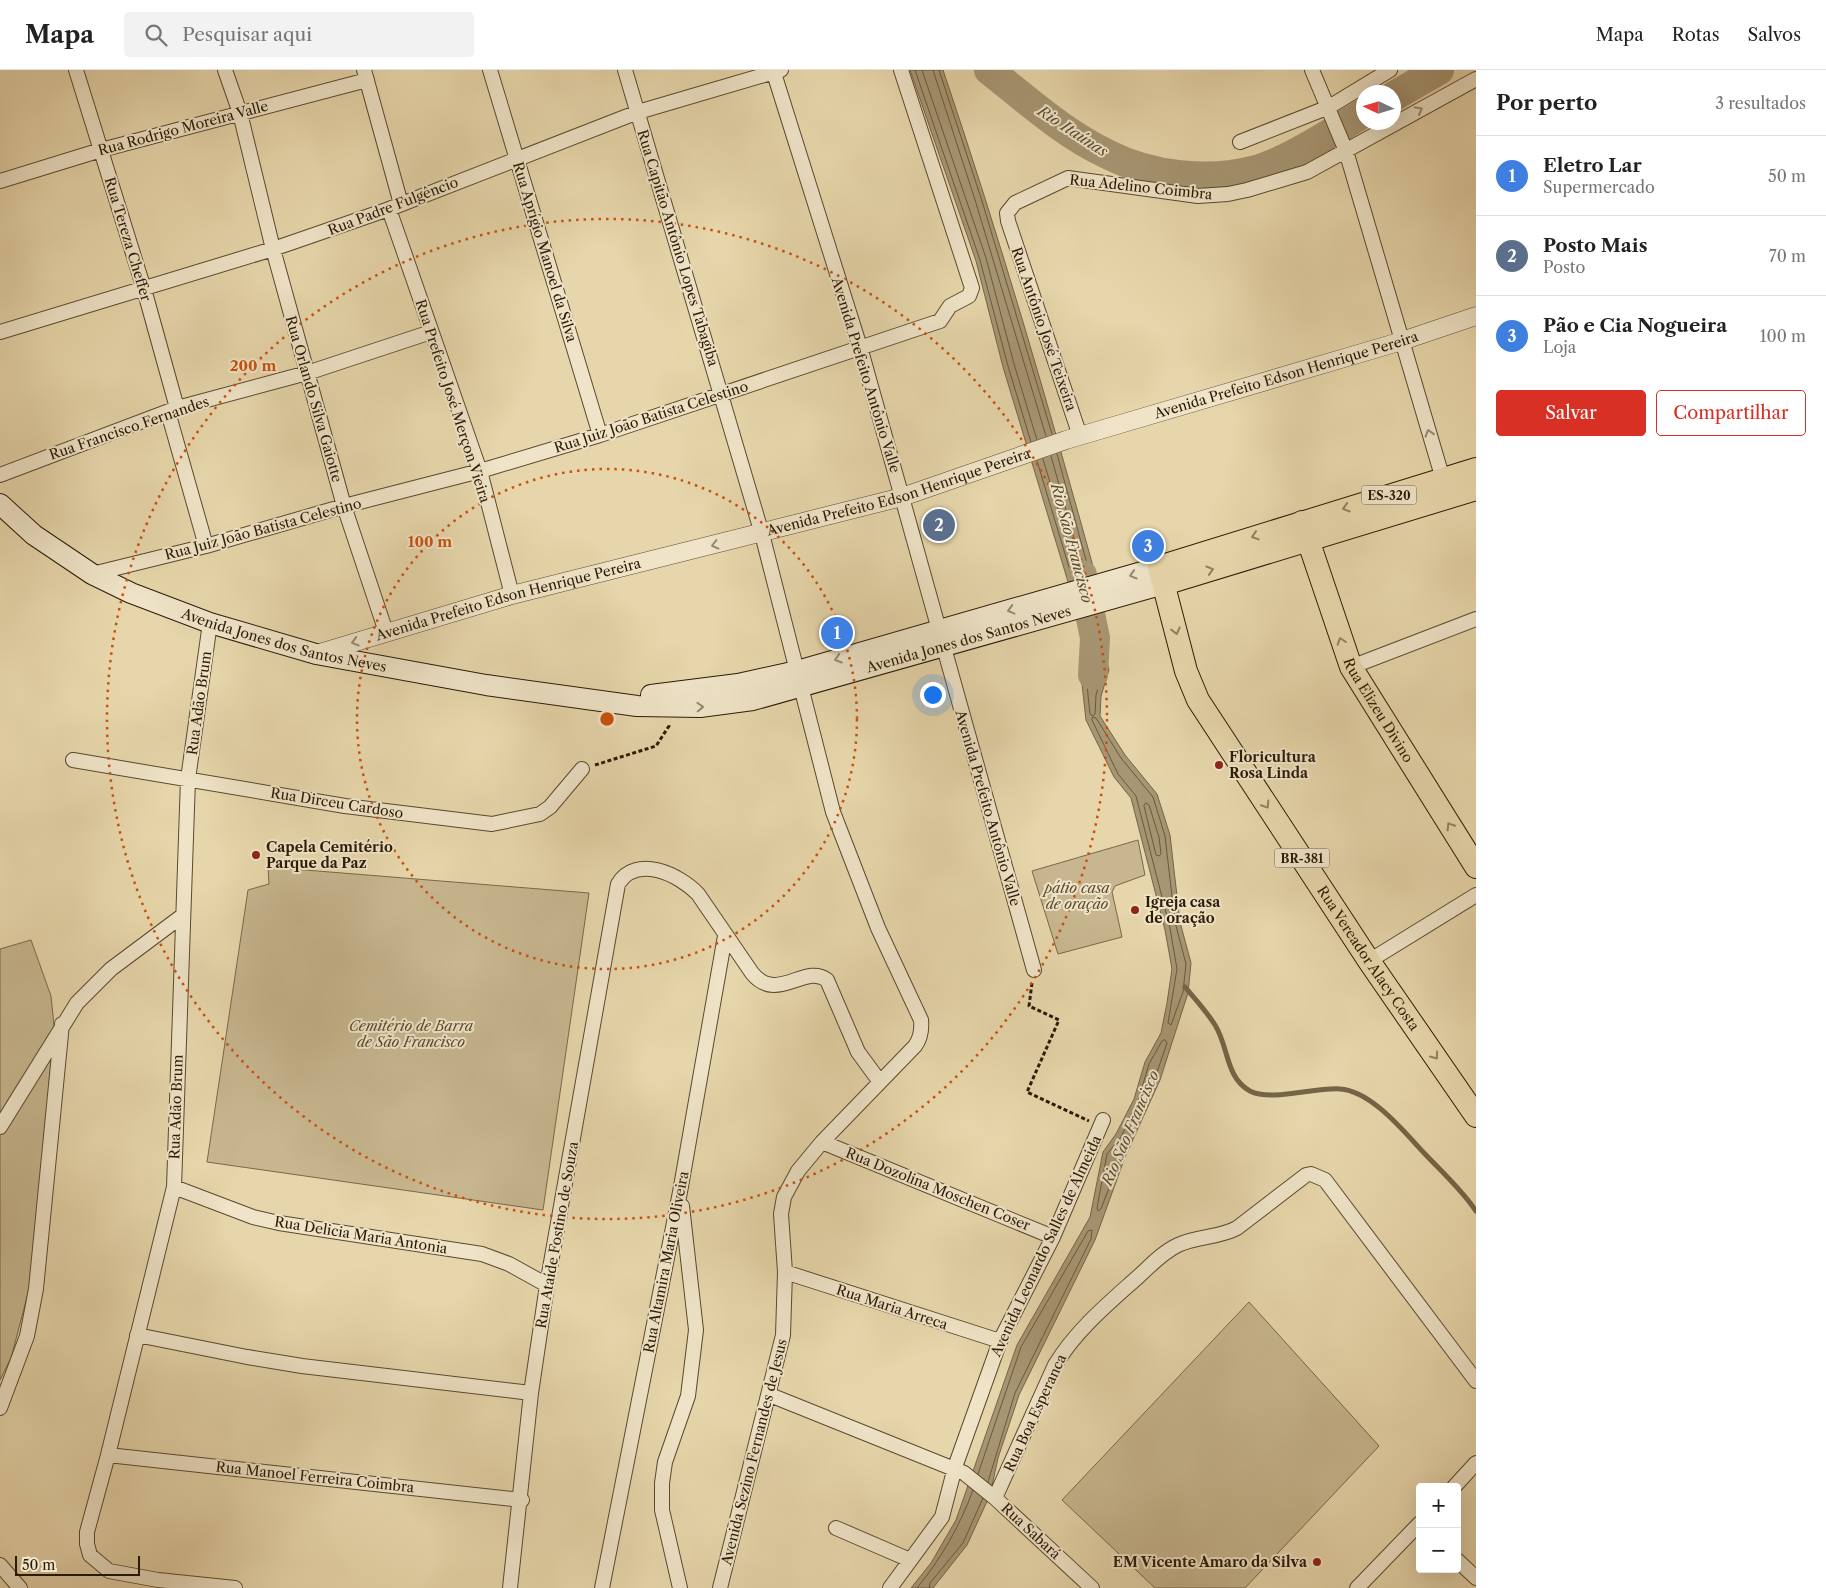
<!DOCTYPE html>
<html lang="pt">
<head>
<meta charset="utf-8">
<style>
	:root { --surface:#fff; --page:#f2f2f2; --text:#222; --muted:#767676; --line:#e0e0e0; --accent:#d93025 }
	body { margin:0; font-family:"Libre Caslon Text",serif; background:var(--page); color:var(--text) }
	.controls { position:absolute; right:15px; bottom:15px; display:grid; overflow:hidden; border-radius:5px; box-shadow:0 5px 20px #0002 }
	.controls button { width:45px; height:45px; display:grid; place-items:center; padding:0; border:0; border-bottom:1px solid var(--line); background:var(--surface); color:var(--text); font:25px sans-serif }
	.compass { position:absolute; left:1356px; top:15px; width:45px; height:45px; border-radius:50%; background:var(--surface); box-shadow:0 5px 20px #0002; rotate:274deg }
	.scale { position:absolute; left:15px; bottom:12px; width:125px; box-sizing:border-box; padding-left:5px; border:2px solid #2b1a05; border-top:0; font-size:14px; line-height:18px; white-space:nowrap; color:#2b1a05; -webkit-text-stroke:4px #efe4c8; paint-order:stroke }
	.you { position:absolute; left:932px; top:624px; width:18px; height:18px; margin:-12px; border:4px solid #fff; border-radius:50%; background:#1a73e8; box-shadow:0 0 0 8px #1a73e833 }
	.badge { display:grid; place-items:center; width:32px; height:32px; border-radius:50%; background:var(--accent); color:#fff; font-size:16px; font-weight:700 }
	.pin { position:absolute; translate:-50% -50%; border:2px solid #fff; box-shadow:0 1px 5px #0006 }
	.list { margin:0; padding:0; list-style:none }
	h2 { display:flex; justify-content:space-between; align-items:center; height:65px; margin:0; padding:0 20px; font-size:21px }
	h2 small { font-size:16px; font-weight:400; color:var(--muted) }
	.list li { display:grid; grid-template-columns:32px 1fr auto; gap:15px; align-items:center; box-sizing:border-box; height:80px; padding:0 20px; border-top:1px solid var(--line) }
	.list b { display:block; font-size:19px; white-space:nowrap }
	.list p { margin:0; font-size:16px; white-space:nowrap; color:var(--muted) }
	.list em { font-size:16px; font-style:normal; color:var(--muted) }
	.actions { display:flex; gap:10px; padding:15px 20px }
	.actions a { flex:1; padding:11px 0; border:1px solid var(--accent); border-radius:5px; text-align:center; font-size:18px; color:var(--accent) }
	.actions .main { background:var(--accent); color:#fff }
	.icon { flex:none; width:28px; height:28px; fill:none; stroke:currentColor; stroke-width:2; stroke-linecap:round; stroke-linejoin:round }
	.map { position:relative; flex:none; width:1476px; height:1518px; overflow:hidden }
	header { display:flex; align-items:center; gap:30px; box-sizing:border-box; height:70px; padding:0 25px; background:var(--surface); border-bottom:1px solid var(--line) }
	header strong { font-size:24px }
	nav { display:flex; gap:28px; margin-inline-start:auto; font-size:18px }
	.search { width:350px; height:45px; background:var(--page); display:flex; align-items:center; gap:12px; box-sizing:border-box; padding:0 18px; border-radius:5px; color:var(--muted); font-size:19px }
	main { display:flex }
	aside { flex:1; background:var(--surface) }
	.map>svg:first-child { display:block }
	.green { fill:#c7b68f; stroke:#79684a }
	.water { fill:#a79673; stroke:#756447 }
	.lines { fill:none; stroke-linecap:round; stroke-linejoin:round }
	.shore { stroke:#69583c; stroke-width:1 }
	.stream { stroke:#756447; stroke-width:5 }
	.river { stroke:#a79673; stroke-width:30 }
	.minor-casing { stroke:#5a492e; stroke-width:16 }
	.tertiary-casing { stroke:#5a492e; stroke-width:19 }
	.secondary-casing { stroke:#2b1a05; stroke-width:22 }
	.primary-casing { stroke:#2b1a05; stroke-width:24 }
	.path { stroke:#2b1a05; stroke-width:3; stroke-dasharray:4 2.5; stroke-linecap:butt }
	.minor { stroke:#efe4c8; stroke-width:14 }
	.tertiary { stroke:#efe4c8; stroke-width:18 }
	.secondary { stroke:#efe4c8; stroke-width:20 }
	.primary { stroke:#e7d6ab; stroke-width:22 }
	.oneway { stroke:#978970 }
	.oneway2 { stroke:#928160 }
	.ring { fill:none; stroke:#cc500b; stroke-width:2.5; stroke-dasharray:2.5 5 }
	.poi-dot { fill:#8f2418; stroke:#efe4c8; stroke-width:2 }
	.labels { text-anchor:middle; dominant-baseline:central; stroke-width:4; stroke-linejoin:round; paint-order:stroke }
	.shield { fill:#efe4c8; stroke:#665740; stroke-width:1 }
	.shield-label { font-size:12px; font-weight:bold; fill:#2b1a05 }
	.street-label { font-size:14px; fill:#2b1a05; stroke:#efe4c8 }
	.poi-label { font-size:14px; font-weight:bold; fill:#2b1a05; stroke:#efe4c8; text-anchor:start }
	.park-label { font-size:14px; font-style:italic; fill:#5a492e; stroke:#efe4c8 }
	.water-label { font-size:15px; font-style:italic; fill:#5d4c31; stroke:#efe4c8 }
	.centre { fill:#cc500b; stroke:#efe4c8; stroke-width:2.5 }
	.ring-label { font-size:15px; text-anchor:middle; font-weight:bold; fill:#cc500b; stroke:#efe4c8; stroke-width:4; stroke-linejoin:round; paint-order:stroke }
</style>
</head>
<body>
<header>
<strong>Mapa</strong>
<div class="search"><svg class="icon" aria-label="search" viewBox="0 0 24 24"><circle cx="10" cy="10" r="6"/><path d="M15 15l6 6"/></svg>Pesquisar aqui</div>
<nav><a>Mapa</a><a>Rotas</a><a>Salvos</a></nav>
</header>
<main>
<div class="map">
<svg width="1476" height="1518" viewBox="0 0 1476 1518">
	<rect width="100%" height="100%" fill="#e7d6ab"/>
	<filter id="stains"><feTurbulence type="fractalNoise" baseFrequency=".004" numOctaves="4"/><feColorMatrix values="0 0 0 0 .2 0 0 0 0 .09 0 0 0 0 .02 0 0 0 .5 -.17"/></filter>
	<radialGradient id="worn" r=".72"><stop offset=".6" stop-color="#630" stop-opacity="0"/><stop offset="1" stop-color="#630" stop-opacity=".3"/></radialGradient>
	<path class="green" d="M1138 770 1145 805 1115 816 1112 822 1122 867 1058 884 1032 801Z
		M268 797 589 823 543 1140 207 1092 248 820 269 814Z
		M31 870 51 926 55 965 32 1208 11 1288 0 1310V879Z
		M1249 1232 1379 1376 1245 1518H1155L1062 1430Z"/>
	<path class="water" d="M910 0H943C1000 168 1049 337 1096 507L1069 515 1003 297 976 191Z
		M1099 563 1109 600 1101 626 1100 646 1125 685 1157 724 1170 765 1180 852 1191 893 1188 923 1160 1010 1125 1087 1095 1170 1019 1325 998 1388 990 1425 967 1475 933 1518H911L931 1493 956 1450 1017 1275 1090 1147 1103 1082 1116 1064 1134 1029 1145 992 1161 963 1167 933 1172 899 1165 860 1131 728 1114 707 1086 650 1082 614 1090 595 1083 567Z"/>
	<g class="lines">
		<path class="shore" d="M915 0 980 190 1008 296 1031 372
			M922 0 986 188 1014 294 1037 370
			M933 0 976 133 1046 366
			M939 0 982 131 1052 364
			M1043 389 1076 499 1079 500 1082 497 1051 386
			M1037 391 1072 507 1075 509 1089 501 1057 384
			M1094 570 1103 600 1096 625 1095 644 1093 646 1090 644 1087 615 1095 595 1090 573Z
			M1093 647 1096 648 1121 688 1153 727 1165 766 1175 852 1186 894 1183 922 1171 955 1168 953 1177 899 1170 858 1136 726 1118 704 1092 650Z
			M1146 733 1149 735 1159 767 1161 784 1159 786 1156 785 1144 736Z
			M1165 970 1167 973 1155 1008 1121 1086 1101 1139 1098 1141 1097 1138 1107 1084 1121 1067 1138 1031 1149 994 1162 971Z
			M978 1404 1021 1277 1088 1161 1092 1160 1091 1169 1015 1323 988 1412
			M917 1518C941 1489 960 1456 973 1420
			M929 1518 930 1513 963 1473 983 1428"/>
		<path class="stream" d="M1185 917C1195 929 1207 942 1215 955 1229 977 1225 1007 1250 1021 1271 1032 1315 1017 1340 1019 1372 1021 1405 1063 1425 1084 1443 1103 1461 1119 1476 1141"/>
		<path class="river" d="M989 0C1027 30 1063 63 1107 84 1150 106 1209 113 1256 100 1288 91 1334 61 1364 43
			M1394 26 1439 0
			M1082 505 1095 568 1093 605"/>
		<g class="minor-casing">
			<path id="minor" d="M76 0 144 219 177 338
				M225 0 240 43 273 179 344 436 386 562
				M364 0 401 134
				M490 0 600 365
				M625 0 762 464 833 742 878 858 921 950C922 960 921 968 915 976L822 1072 798 1101 784 1127 781 1144 785 1202 783 1265 720 1518
				M773 0 860 277 1034 900
				M1312 0 1346 81 1445 416
				M1240 72 1329 37 1390 0
				M0 111 101 80 367 10
				M389 139 480 401 512 525
				M0 262 273 179 389 139 638 42 781 0
				M168 342 206 476
				M1080 366 1008 151 1007 143 1015 133 1068 108 1198 126 1228 124 1247 120 1307 102 1476 9
				M0 405 177 338 307 303 431 262
				M92 504 206 476 344 436 480 401 600 365 940 251 950 236 969 226 972 218 901 0
				M210 553 188 709 174 1117 108 1385 87 1462V1474L90 1485 109 1501 158 1510 235 1518
				M1351 597 1476 549
				M73 690 345 736 492 754 540 744 550 737 582 699
				M1369 891 1476 825
				M0 1057 77 933 111 899 182 846
				M822 1072 1053 1167
				M174 1117 253 1147 279 1153 482 1184 509 1194 547 1215
				M785 1202 1000 1271
				M137 1265 247 1287 302 1296 531 1323
				M770 1325 964 1403 995 1428 1092 1518
				M0 1338 27 1266 36 1219 62 954
				M108 1385 522 1430
				M1454 1417 1476 1393
				M995 1428 1055 1295C1077 1259 1109 1233 1139 1206 1151 1195 1163 1182 1178 1175 1197 1166 1219 1168 1237 1158L1306 1105 1311 1104 1325 1110 1476 1311
				M836 1458 910 1490
				M1457 1490 1476 1508
				M0 1495 20 1518
				M510 1518 531 1323 547 1215 618 814C636 784 679 804 698 824L752 903C777 934 805 893 827 910L858 982 880 1012
				M602 1518 680 1122 725 866
				M680 1518 662 1440V1413L665 1392 688 1326 696 1260 682 1136
				M890 1518 942 1447 955 1397 1000 1271 1053 1167 1103 1050
				M1357 1518 1420 1453"/>
		</g>
		<g class="tertiary-casing">
			<g id="tertiary">
				<path id="s1" d="M316 584 512 525 902 427 1066 370 1402 271 1476 246"/>
			</g>
		</g>
		<g class="secondary-casing">
			<g id="secondary">
				<path id="s2" d="M0 434 34 465 92 504 131 523 210 553 316 584 486 615 637 636 700 637 753 630 1164 514"/>
				<path d="M651 625 738 614 797 601 1159 497"/>
			</g>
		</g>
		<g class="primary-casing">
			<g id="primary">
				<path id="s3" d="M1476 399 1159 497 1186 601 1198 630 1369 891 1476 1046"/>
				<path id="s4" d="M1302 452 1351 597 1476 797"/>
				<path d="M1164 514 1476 419"/>
			</g>
		</g>
		<path class="path" d="M595 695 656 676 669 656V653
			M1032 913 1029 936 1059 950 1027 1022 1089 1051"/>
		<use href="#minor" class="minor"/>
		<use href="#tertiary" class="tertiary"/>
		<use href="#secondary" class="secondary"/>
		<use href="#primary" class="primary"/>
	</g>
	<defs><path id="oneway-chevron" d="M-2-3.5L2.5 0L-2 3.5" fill="none" stroke-width="1.6" stroke-linecap="round" stroke-linejoin="round" transform="scale(1.25)"/></defs>
	<g class="oneway">
		<use href="#oneway-chevron" transform="translate(1419 40) rotate(-29)"/>
		<use href="#oneway-chevron" transform="translate(1429 363) rotate(-107)"/>
		<use href="#oneway-chevron" transform="translate(715 475) rotate(166)"/>
		<use href="#oneway-chevron" transform="translate(1133 505) rotate(163)"/>
		<use href="#oneway-chevron" transform="translate(1011 540) rotate(165)"/>
		<use href="#oneway-chevron" transform="translate(355 572) rotate(163)"/>
		<use href="#oneway-chevron" transform="translate(838 589) rotate(163)"/>
		<use href="#oneway-chevron" transform="translate(700 637) rotate(-2)"/>
	</g>
	<g class="oneway2">
		<use href="#oneway-chevron" transform="translate(1346 438) rotate(163)"/>
		<use href="#oneway-chevron" transform="translate(1255 466) rotate(162)"/>
		<use href="#oneway-chevron" transform="translate(1210 500) rotate(-17)"/>
		<use href="#oneway-chevron" transform="translate(1176 561) rotate(76)"/>
		<use href="#oneway-chevron" transform="translate(1341 571) rotate(-108)"/>
		<use href="#oneway-chevron" transform="translate(1266 735) rotate(57)"/>
		<use href="#oneway-chevron" transform="translate(1450 756) rotate(-122)"/>
		<use href="#oneway-chevron" transform="translate(1435 986) rotate(55)"/>
	</g>
	<g class="ring">
		<circle cx="607" cy="649" r="250"/>
		<circle cx="607" cy="649" r="500"/>
	</g>
	<g class="poi-dot">
		<circle cx="1219" cy="695" r="5"/>
		<circle cx="256" cy="785" r="5"/>
		<circle cx="1135" cy="840" r="5"/>
		<circle cx="1317" cy="1492" r="5"/>
	</g>
	<g class="labels">
		<g class="shield">
			<rect x="1361.5" y="415.5" width="55" height="19" rx="4"/>
			<rect x="1274.5" y="778.5" width="55" height="19" rx="4"/>
		</g>
		<g class="shield-label">
			<text x="1389" y="425">ES-320</text>
			<text x="1302" y="788">BR-381</text>
		</g>
		<g class="street-label">
			<text transform="translate(183 58) rotate(-15)">Rua Rodrigo Moreira Valle</text>
			<text transform="translate(1141 117) rotate(6)">Rua Adelino Coimbra</text>
			<text transform="translate(393 136) rotate(-21)">Rua Padre Fulgêncio</text>
			<text transform="translate(128 169) rotate(73)">Rua Tereza Cheffer</text>
			<text transform="translate(678 178) rotate(73)">Rua Capitão Antônio Lopes Tabagiba</text>
			<text transform="translate(545 182) rotate(73)">Rua Aprígio Manoel da Silva</text>
			<text transform="translate(1044 259) rotate(71)">Rua Antônio José Teixeira</text>
			<text transform="translate(866 305) rotate(73)">Avenida Prefeito Antônio Valle</text>
			<text stroke="none"><textPath href="#s1" startOffset="1010">Avenida Prefeito Edson Henrique Pereira</textPath></text>
			<text transform="translate(314 329) rotate(74)">Rua Orlando Silva Gaiotte</text>
			<text transform="translate(453 331) rotate(72)">Rua Prefeito José Merçon Vieira</text>
			<text transform="translate(651 347) rotate(-18)">Rua Juiz João Batista Celestino</text>
			<text transform="translate(129 358) rotate(-19)">Rua Francisco Fernandes</text>
			<text stroke="none"><textPath href="#s1" startOffset="605">Avenida Prefeito Edson Henrique Pereira</textPath></text>
			<text transform="translate(263 459) rotate(-15)">Rua Juiz João Batista Celestino</text>
			<text stroke="none"><textPath href="#s1" startOffset="200">Avenida Prefeito Edson Henrique Pereira</textPath></text>
			<text stroke="none"><textPath href="#s2" startOffset="320">Avenida Jones dos Santos Neves</textPath></text>
			<text stroke="none"><textPath href="#s2" startOffset="1020">Avenida Jones dos Santos Neves</textPath></text>
			<text transform="translate(199 633) rotate(-82)">Rua Adão Brum</text>
			<text stroke="none"><textPath href="#s4" startOffset="204">Rua Elizeu Divino</textPath></text>
			<text transform="translate(337 733) rotate(9)">Rua Dirceu Cardoso</text>
			<text transform="translate(988 738) rotate(74)">Avenida Prefeito Antônio Valle</text>
			<text stroke="none"><textPath href="#s3" startOffset="780">Rua Vereador Alacy Costa</textPath></text>
			<text transform="translate(176 1037) rotate(-88)">Rua Adão Brum</text>
			<text transform="translate(938 1119) rotate(22)">Rua Dozolina Moschen Coser</text>
			<text transform="translate(361 1165) rotate(9)">Rua Delicia Maria Antonia</text>
			<text transform="translate(557 1165) rotate(-80)">Rua Ataíde Fostino de Souza</text>
			<text transform="translate(1046 1176) rotate(-65)">Avenida Leonardo Salles de Almeida</text>
			<text transform="translate(666 1192) rotate(-79)">Rua Altamira Maria Oliveira</text>
			<text transform="translate(892 1237) rotate(18)">Rua Maria Arreca</text>
			<text transform="translate(1035 1343) rotate(-65)">Rua Boa Esperanca</text>
			<text transform="translate(754 1382) rotate(-76)">Avenida Sezino Fernandes de Jesus</text>
			<text transform="translate(315 1407) rotate(6)">Rua Manoel Ferreira Coimbra</text>
			<text transform="translate(1031 1461) rotate(43)">Rua Sabará</text>
		</g>
		<g class="poi-label">
			<text x="1229" y="687">Floricultura<tspan x="1229" dy="16">Rosa Linda</tspan></text>
			<text x="266" y="777">Capela Cemitério<tspan x="266" dy="16">Parque da Paz</tspan></text>
			<text x="1145" y="832">Igreja casa<tspan x="1145" dy="16">de oração</tspan></text>
			<text x="1307" y="1492" text-anchor="end">EM Vicente Amaro da Silva</text>
		</g>
		<g class="park-label">
			<text x="1077" y="818">pátio casa<tspan x="1077" dy="16">de oração</tspan></text>
			<text x="411" y="956">Cemitério de Barra<tspan x="411" dy="16">de São Francisco</tspan></text>
		</g>
		<g class="water-label">
			<text transform="translate(1073 61) rotate(33)">Rio Itaúnas</text>
			<text transform="translate(1072 473) rotate(75)">Rio São Francisco</text>
			<text transform="translate(1130 1058) rotate(-67)">Rio São Francisco</text>
		</g>
	</g>
	<circle cx="607" cy="649" r="8" class="centre"/>
	<g class="ring-label">
		<text x="253" y="301">200 m</text>
		<text x="430" y="477">100 m</text>
	</g>
	<rect width="100%" height="100%" filter="url(#stains)"/>
	<rect width="100%" height="100%" fill="url(#worn)"/>
</svg>
<div class="controls">
<button>+</button>
<button>−</button>
</div>
<svg class="compass" viewBox="-18 -18 36 36"><path d="M0-13l5 13h-10z" fill="#e53935"/><path d="M0 13l5-13h-10z" fill="#767676"/></svg>
<div class="scale">50 m</div>
<div class="you"></div>
<div class="pin badge" style="left:837px;top:563px;background:#3f7fe0">1</div>
<div class="pin badge" style="left:939px;top:455px;background:#5c6f8a">2</div>
<div class="pin badge" style="left:1148px;top:476px;background:#3f7fe0">3</div>
</div>
<aside>
<h2>Por perto<small>3 resultados</small></h2>
<ul class="list">
<li><span class="badge" style="background:#3f7fe0">1</span><div><b>Eletro Lar</b><p>Supermercado</p></div><em>50 m</em></li>
<li><span class="badge" style="background:#5c6f8a">2</span><div><b>Posto Mais</b><p>Posto</p></div><em>70 m</em></li>
<li><span class="badge" style="background:#3f7fe0">3</span><div><b>Pão e Cia Nogueira</b><p>Loja</p></div><em>100 m</em></li>
</ul>
<div class="actions"><a class="main">Salvar</a><a>Compartilhar</a></div>
</aside>
</main>
</body>
</html>
